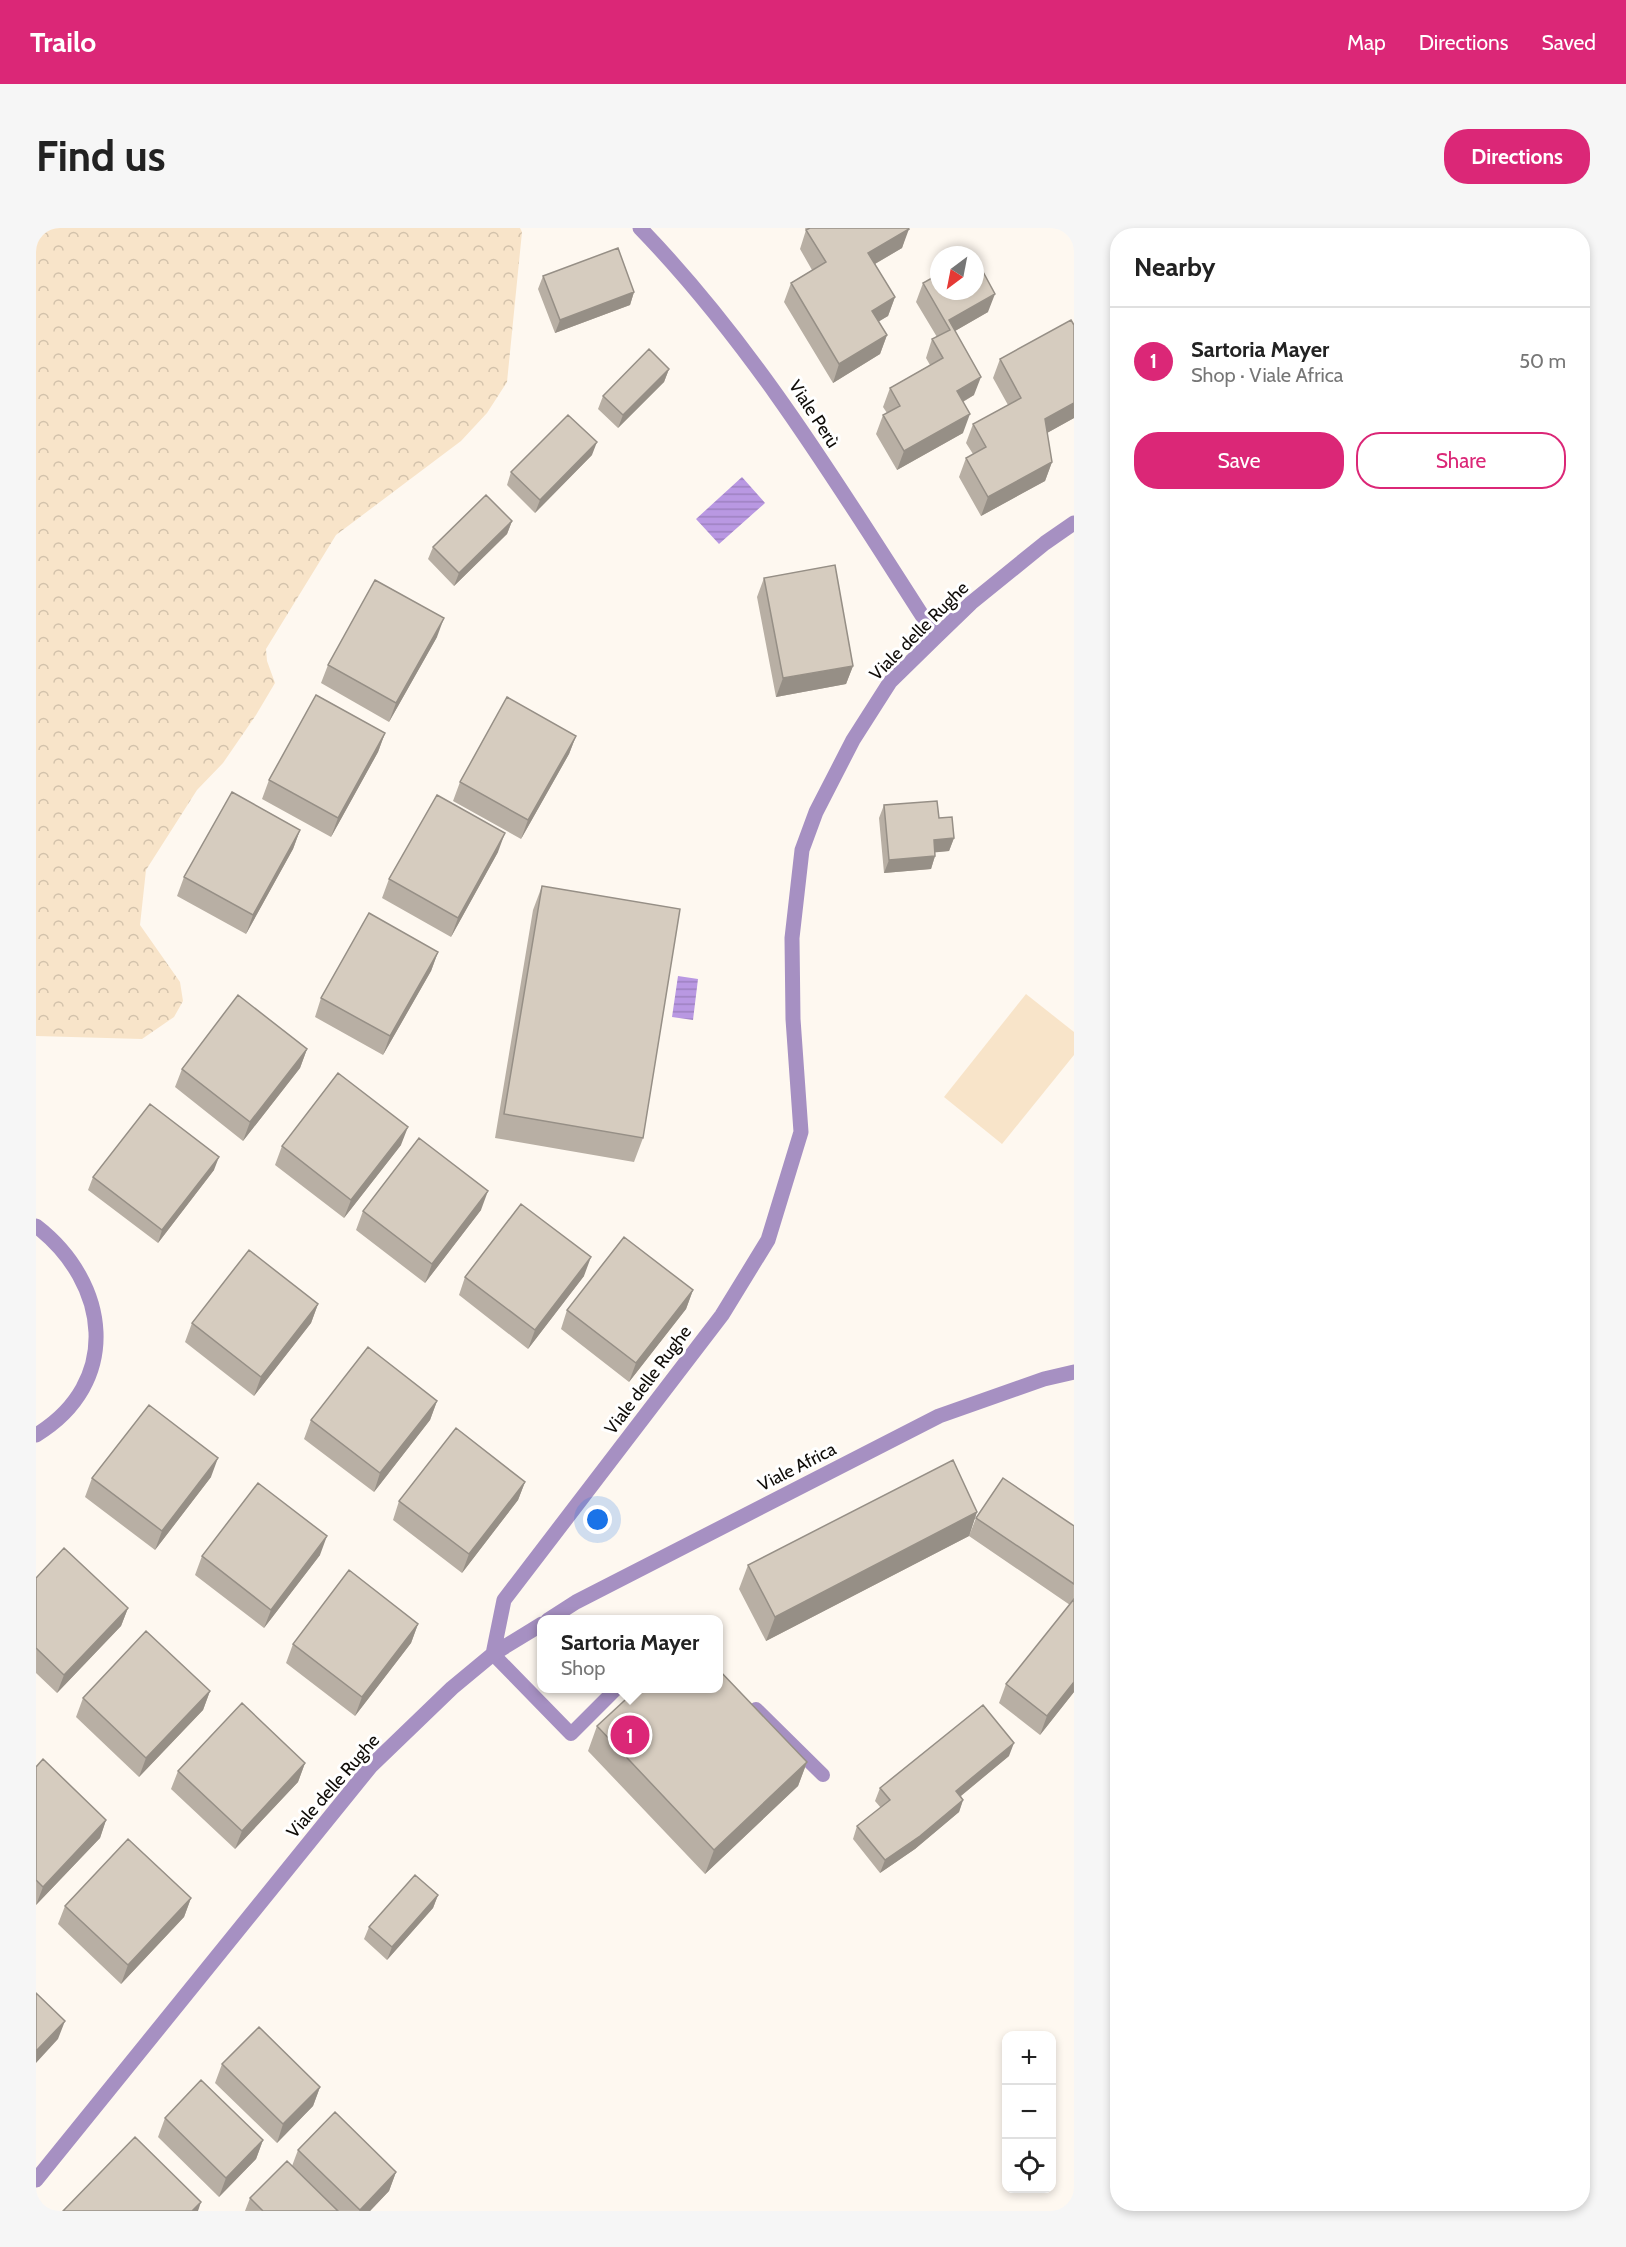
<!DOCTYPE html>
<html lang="en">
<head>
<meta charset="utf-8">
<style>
	:root { --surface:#fff; --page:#f6f6f6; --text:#222; --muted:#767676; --line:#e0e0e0; --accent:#db2777 }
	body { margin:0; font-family:Cabin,sans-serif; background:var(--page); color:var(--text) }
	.controls { position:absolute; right:18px; bottom:18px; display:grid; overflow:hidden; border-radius:12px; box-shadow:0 3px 9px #0003 }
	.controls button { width:54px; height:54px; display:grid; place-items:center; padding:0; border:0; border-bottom:2px solid var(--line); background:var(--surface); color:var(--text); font:30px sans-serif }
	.compass { position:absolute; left:894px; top:18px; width:54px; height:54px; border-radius:50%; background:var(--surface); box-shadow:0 3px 9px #0003; rotate:212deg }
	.you { position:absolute; left:562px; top:1292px; width:21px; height:21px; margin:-15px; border:4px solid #fff; border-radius:50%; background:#1a73e8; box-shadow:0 0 0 9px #1a73e833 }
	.badge { display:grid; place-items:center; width:39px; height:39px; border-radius:50%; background:var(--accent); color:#fff; font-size:20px; font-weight:700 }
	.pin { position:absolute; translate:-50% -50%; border:3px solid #fff; box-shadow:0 2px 6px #0006 }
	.popup { position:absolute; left:501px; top:1387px; width:186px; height:78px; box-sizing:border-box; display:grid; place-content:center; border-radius:12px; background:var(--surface); filter:drop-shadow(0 2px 4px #0005); font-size:20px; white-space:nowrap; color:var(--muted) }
	.popup b { font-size:22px; color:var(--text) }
	.popup::after { content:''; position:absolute; left:50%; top:100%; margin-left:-12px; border:12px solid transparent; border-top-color:var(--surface) }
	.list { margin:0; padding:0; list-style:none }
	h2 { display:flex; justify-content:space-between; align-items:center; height:78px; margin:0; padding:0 24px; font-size:26px }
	h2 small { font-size:20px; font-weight:400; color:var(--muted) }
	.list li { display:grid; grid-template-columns:39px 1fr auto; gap:18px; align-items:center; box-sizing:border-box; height:108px; padding:0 24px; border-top:2px solid var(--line) }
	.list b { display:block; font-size:22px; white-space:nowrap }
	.list p { margin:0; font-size:20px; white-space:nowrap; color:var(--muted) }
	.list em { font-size:20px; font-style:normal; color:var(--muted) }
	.actions { display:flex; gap:12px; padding:18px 24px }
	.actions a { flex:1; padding:14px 0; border:2px solid var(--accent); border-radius:24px; text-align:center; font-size:21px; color:var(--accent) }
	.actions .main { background:var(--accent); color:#fff }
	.icon { flex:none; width:33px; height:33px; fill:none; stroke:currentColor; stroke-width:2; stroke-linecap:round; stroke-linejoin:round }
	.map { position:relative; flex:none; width:1038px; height:1983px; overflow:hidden; border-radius:24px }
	header { display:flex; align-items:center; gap:36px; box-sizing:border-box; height:84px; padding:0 30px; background:var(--accent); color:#fff }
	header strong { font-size:28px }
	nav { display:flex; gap:33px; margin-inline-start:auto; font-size:21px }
	.intro { display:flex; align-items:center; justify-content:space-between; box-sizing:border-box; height:144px; padding:0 36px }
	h1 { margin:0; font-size:42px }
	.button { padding:15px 27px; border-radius:24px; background:var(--accent); color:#fff; font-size:21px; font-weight:700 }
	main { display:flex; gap:36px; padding:0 36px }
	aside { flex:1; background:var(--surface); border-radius:24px; box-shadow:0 3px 9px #0003 }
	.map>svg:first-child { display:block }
	.grass { fill:#f8e4c9 }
	.forest { fill:url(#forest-crowns) }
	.water { fill:url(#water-rules) }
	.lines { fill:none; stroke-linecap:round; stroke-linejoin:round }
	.lane { stroke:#a690c2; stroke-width:14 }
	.street { stroke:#a690c2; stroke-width:15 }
	.wall { fill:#b8afa4 }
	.shaded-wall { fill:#968f86 }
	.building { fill:#d6ccbf; stroke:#968f86; stroke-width:1.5 }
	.labels { text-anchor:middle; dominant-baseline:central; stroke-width:6; stroke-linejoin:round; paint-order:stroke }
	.street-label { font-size:18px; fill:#0f0c08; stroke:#fff }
</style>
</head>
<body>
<header>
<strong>Trailo</strong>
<nav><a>Map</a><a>Directions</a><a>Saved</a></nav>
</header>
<div class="intro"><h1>Find us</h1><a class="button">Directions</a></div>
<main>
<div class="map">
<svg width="1038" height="1983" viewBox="0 0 1038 1983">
	<defs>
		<pattern id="forest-crowns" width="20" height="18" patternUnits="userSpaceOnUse" patternTransform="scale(1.5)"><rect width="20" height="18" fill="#f8e4c9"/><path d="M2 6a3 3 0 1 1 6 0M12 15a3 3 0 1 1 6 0" fill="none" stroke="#d3c2ab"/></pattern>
		<pattern id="water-rules" width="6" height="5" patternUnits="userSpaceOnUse" patternTransform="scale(1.5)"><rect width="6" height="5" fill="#b998e2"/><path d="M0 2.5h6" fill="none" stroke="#9e82c0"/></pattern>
	</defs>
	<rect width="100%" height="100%" fill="#fef8f0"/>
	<path class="grass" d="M990 766 1038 804V827L966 916 908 869Z"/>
	<path class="forest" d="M0 0H484L486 4 471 154 451 185 425 213 300 307 230 421 231 433 239 455 220 487 187 535 161 562 110 642 104 697 144 754 147 773 138 789 106 811 0 808Z"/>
	<path class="water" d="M706 249 729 275 683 316 660 291Z
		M642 748 662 751 657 792 636 789Z"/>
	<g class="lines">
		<path class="lane" d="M457 1426 535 1506 581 1460
			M720 1481 787 1547"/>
		<path class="street" d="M604 0C722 122 808 267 900 409
			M0 998C74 1055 86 1155 0 1207
			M512 1392 540 1374 903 1188 1008 1151 1038 1144
			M457 1426 468 1372 686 1087 732 1012 765 904 757 791 756 710 766 622 780 584 817 512 854 454 900 409 935 375 1009 315 1038 295
			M0 1952 335 1538 416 1460 457 1426 506 1396"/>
	</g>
	<path class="wall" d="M769 0H872L866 20 839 36 859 69 852 88 842 93 851 107 844 126 797 155 748 74 755 55 776 42 764 21 770 2Z
		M507 48 598 64 594 77 519 105 502 61Z
		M887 55 952 84 919 103 938 167 927 174V205L861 242 840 206 847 187 851 185 847 179 854 160 894 137 890 130 896 111 901 109 880 74Z
		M1038 97V190L1011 205 1016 234 1009 253 945 288 923 249 930 230 937 226 930 215 937 196 972 177 957 150 964 131Z
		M633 141 628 154 582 200 562 181 567 168Z
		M556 227 499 285 471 257 475 244Z
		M476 293 471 306 418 358 392 331 397 319Z
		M728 350 817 438 810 456 740 469 721 369Z
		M401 409 353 494 285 455 292 437Z
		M349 505 342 524 295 609 226 571 233 552Z
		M540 508 533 526 485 611 417 573 424 554Z
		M848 577 903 590 918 610 913 623 899 624V628L895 641 848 645 843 590Z
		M264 602 257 621 210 706 141 668 148 649Z
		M462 624 415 709 346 670 353 651Z
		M506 658 607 910 598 934 459 910 497 682Z
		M402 724 395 743 347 827 279 789 285 770Z
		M271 821 264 840 207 913 139 859 146 841Z
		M365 917 308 990 239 937 246 918Z
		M178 942 122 1015 52 962 57 949Z
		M445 982 389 1055 320 1002 327 983Z
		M548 1048 492 1121 423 1067 429 1049Z
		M657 1062 650 1081 593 1154 525 1101 531 1082Z
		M282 1076 275 1095 218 1168 149 1114 156 1095Z
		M401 1173 394 1192 338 1264 268 1211 275 1192Z
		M175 1249 119 1322 49 1269 56 1250Z
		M489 1254 482 1272 426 1345 357 1292 363 1273Z
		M941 1284 933 1308 730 1413 703 1361 712 1337Z
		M940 1290 1038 1298V1464L1004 1507 963 1475 970 1456 1034 1377 933 1308Z
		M284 1327 228 1400 159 1347 166 1328Z
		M0 1350 92 1380 85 1398 21 1465 0 1445Z
		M382 1396 375 1415 319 1488 250 1435 257 1416Z
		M174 1463 167 1482 103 1549 40 1489 47 1470Z
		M561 1498 771 1534 762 1558 669 1646 552 1523Z
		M973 1528 925 1568 927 1572 923 1584 879 1621 844 1645 817 1611 821 1598 845 1580 839 1573 844 1560Z
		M269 1535 262 1554 199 1621 135 1561 142 1543Z
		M0 1539 70 1592 64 1610 0 1677Z
		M402 1667 397 1680 351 1732 328 1711 333 1699Z
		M155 1670 148 1689 85 1756 22 1696 29 1678Z
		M186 1836 284 1859 277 1878 241 1915 179 1855Z
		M129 1890 227 1912 220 1931 183 1969 122 1909Z
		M262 1922 360 1944 353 1963 334 1983H209L214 1970 256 1938Z"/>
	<path class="shaded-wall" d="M873 1 866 20 825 44 832 25Z
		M598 64 594 77 519 105 524 92Z
		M959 66 952 84 912 107 914 102 913 92Z
		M859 69 852 88 829 102 836 83Z
		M851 107 844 126 797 155 803 136Z
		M633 141 628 154 582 200 587 187Z
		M945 149 938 167 914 181 921 163Z
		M1038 175V190L1002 210 1009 191Z
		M934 186 927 205 861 242 868 223Z
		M561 214 556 227 499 285 504 272Z
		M1016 234 1009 253 945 288 952 269Z
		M476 293 471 306 418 358 423 345Z
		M408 390 401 409 353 494 360 475Z
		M817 438 810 456 740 469 747 450Z
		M349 505 342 524 295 609 302 590Z
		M540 508 533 526 485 611 492 592Z
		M264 602 257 621 210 706 217 687Z
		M469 605 462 624 415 709 422 690Z
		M918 610 913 623 893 625 898 612Z
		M899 628 895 641 848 645 853 632Z
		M402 724 395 743 347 827 354 808Z
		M271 821 264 840 207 913 214 894Z
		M372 899 365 917 308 990 315 972Z
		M183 929 178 942 122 1015 126 1002Z
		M452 963 445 982 389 1055 396 1036Z
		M555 1029 548 1048 492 1121 499 1102Z
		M657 1062 650 1081 593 1154 600 1135Z
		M282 1076 275 1095 218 1168 225 1149Z
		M401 1173 394 1192 338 1264 344 1245Z
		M182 1230 175 1249 119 1322 126 1303Z
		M489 1254 482 1272 426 1345 433 1326Z
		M941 1284 933 1308 730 1413 739 1389Z
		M291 1308 284 1327 228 1400 235 1382Z
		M92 1380 85 1398 21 1465 28 1447Z
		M382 1396 375 1415 319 1488 326 1469Z
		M1038 1454V1464L1004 1507 1011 1488Z
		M174 1463 167 1482 103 1549 110 1530Z
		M978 1515 973 1528 915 1576 920 1563Z
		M771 1534 762 1558 669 1646 678 1622Z
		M269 1535 262 1554 199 1621 206 1603Z
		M927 1572 923 1584 879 1621 844 1645 849 1632Z
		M70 1592 64 1610 0 1677 7 1659Z
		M402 1667 397 1680 351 1732 356 1719Z
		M155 1670 148 1689 85 1756 92 1737Z
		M29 1793 22 1811 0 1835V1823Z
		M284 1859 277 1878 241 1915 247 1896Z
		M227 1912 220 1931 183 1969 190 1950Z
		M360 1944 353 1963 334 1983H323Z
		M165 1974 162 1983H156Z"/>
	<path class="building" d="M774 0H872L873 1 832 25 859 69 836 83 851 107 803 136 755 55 790 34 770 2Z
		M582 20 598 64 524 92 507 48Z
		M939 29 959 66 913 92 945 149 921 163 934 186 868 223 847 187 864 178 854 160 907 130 896 111 914 102 887 55 903 46V63H939Z
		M1035 92 1038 97V175L1009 191 1016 234 952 269 930 230 950 219 937 196 985 170 964 131Z
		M613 121 633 141 587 187 567 168Z
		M532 187 561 214 504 272 475 244Z
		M450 267 476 293 423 345 397 319Z
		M799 337 817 438 747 450 728 350Z
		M339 352 408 390 360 475 292 437Z
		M280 467 349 505 302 590 233 552Z
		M471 469 540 508 492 592 424 554Z
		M196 564 264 602 217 687 148 649Z
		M401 567 469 605 422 690 353 651Z
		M901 573 903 590 916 589 918 610 898 612 899 628 853 632 848 577Z
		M506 658 644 681 607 910 468 886Z
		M333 685 402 724 354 808 285 770Z
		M202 767 271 821 214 894 146 841Z
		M302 845 372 899 315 972 246 918Z
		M114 876 183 929 126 1002 57 949Z
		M383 910 452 963 396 1036 327 983Z
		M485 976 555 1029 499 1102 429 1049Z
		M588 1009 657 1062 600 1135 531 1082Z
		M213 1022 282 1076 225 1149 156 1095Z
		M332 1119 401 1173 344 1245 275 1192Z
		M113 1177 182 1230 126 1303 56 1250Z
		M420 1200 489 1254 433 1326 363 1273Z
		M917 1232 941 1284 739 1389 712 1337Z
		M967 1250 1038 1298V1356L940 1290Z
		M222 1255 291 1308 235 1382 166 1328Z
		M28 1320 92 1380 28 1447 0 1420V1350Z
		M313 1342 382 1396 326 1469 257 1416Z
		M1038 1371V1454L1011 1488 970 1456Z
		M110 1403 174 1463 110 1530 47 1470Z
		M682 1441 771 1534 678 1622 561 1498 601 1461H682Z
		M206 1475 269 1535 206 1603 142 1543Z
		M947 1477 978 1515 920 1563 927 1572 884 1608 849 1632 821 1598 854 1572 844 1560Z
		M7 1531 70 1592 7 1659 0 1652V1539Z
		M92 1611 155 1670 92 1737 29 1678Z
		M379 1647 402 1667 356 1719 333 1699Z
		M0 1765 29 1793 0 1823Z
		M223 1799 284 1859 247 1896 186 1836Z
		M165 1852 227 1912 190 1950 129 1890Z
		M299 1884 360 1944 324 1982 262 1922Z
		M99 1909 165 1974 156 1983H27Z
		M251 1933 302 1983H227L214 1970Z"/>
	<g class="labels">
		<g class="street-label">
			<text transform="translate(778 186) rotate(57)">Viale Perù</text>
			<text transform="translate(883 403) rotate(-45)">Viale delle Rughe</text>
			<text transform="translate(612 1152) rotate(-53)">Viale delle Rughe</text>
			<text transform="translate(761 1239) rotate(-27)">Viale Africa</text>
			<text transform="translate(297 1558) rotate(-49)">Viale delle Rughe</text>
		</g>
	</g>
</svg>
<div class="controls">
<button>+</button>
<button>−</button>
<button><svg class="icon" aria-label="locate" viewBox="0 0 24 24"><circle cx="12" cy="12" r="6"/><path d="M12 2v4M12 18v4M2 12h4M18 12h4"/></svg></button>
</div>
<svg class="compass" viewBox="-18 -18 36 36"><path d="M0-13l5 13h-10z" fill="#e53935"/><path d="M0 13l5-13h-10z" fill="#767676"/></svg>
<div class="you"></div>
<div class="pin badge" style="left:594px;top:1507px">1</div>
<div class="popup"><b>Sartoria Mayer</b>Shop</div>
</div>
<aside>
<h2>Nearby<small></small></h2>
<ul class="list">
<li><span class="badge">1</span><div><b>Sartoria Mayer</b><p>Shop · Viale Africa</p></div><em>50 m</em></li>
</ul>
<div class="actions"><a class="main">Save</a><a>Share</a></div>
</aside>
</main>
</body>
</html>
